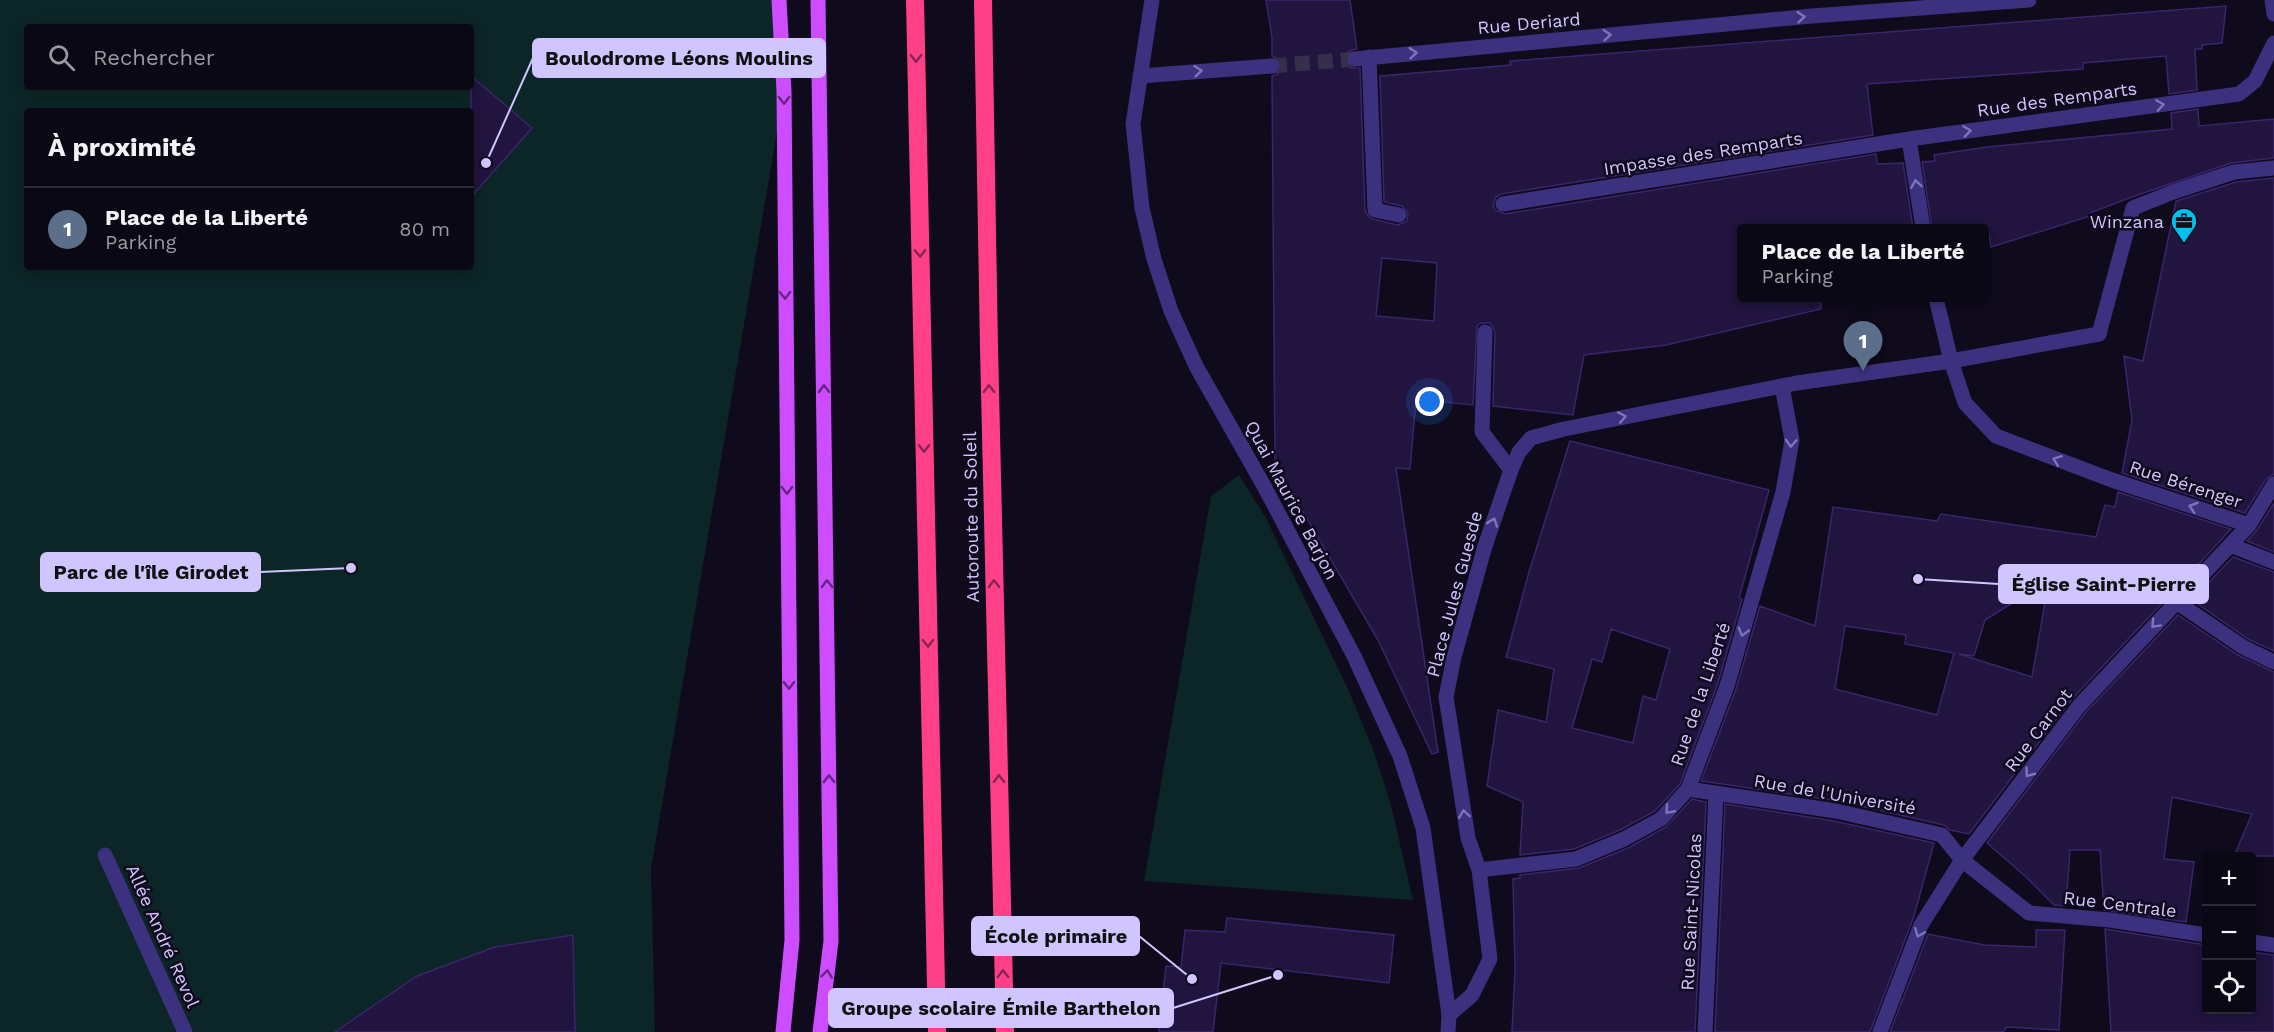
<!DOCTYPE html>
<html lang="fr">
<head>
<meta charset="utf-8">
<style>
	:root { --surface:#0b0815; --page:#191622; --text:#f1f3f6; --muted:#9a9aa0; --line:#2b2934; --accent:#2563eb }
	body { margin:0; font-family:"Work Sans",sans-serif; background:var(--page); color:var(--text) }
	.controls { position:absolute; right:18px; bottom:18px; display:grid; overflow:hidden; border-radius:6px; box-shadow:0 3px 15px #0003 }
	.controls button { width:54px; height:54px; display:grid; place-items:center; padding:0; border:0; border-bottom:2px solid var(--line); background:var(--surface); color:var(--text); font:30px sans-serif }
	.you { position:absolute; left:1430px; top:402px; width:21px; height:21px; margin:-15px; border:4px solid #fff; border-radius:50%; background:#1a73e8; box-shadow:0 0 0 9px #1a73e833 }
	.badge { display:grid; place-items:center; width:39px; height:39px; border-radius:50%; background:var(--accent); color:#fff; font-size:20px; font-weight:700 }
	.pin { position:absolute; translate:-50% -50px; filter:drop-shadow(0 2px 3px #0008) }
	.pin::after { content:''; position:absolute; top:32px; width:21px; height:18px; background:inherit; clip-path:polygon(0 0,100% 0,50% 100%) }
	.popup { position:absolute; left:1737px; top:224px; width:252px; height:78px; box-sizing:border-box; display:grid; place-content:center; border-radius:6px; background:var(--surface); filter:drop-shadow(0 2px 4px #0005); font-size:20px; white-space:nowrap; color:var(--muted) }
	.popup b { font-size:22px; color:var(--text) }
	.popup::after { content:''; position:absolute; left:50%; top:100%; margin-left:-12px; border:12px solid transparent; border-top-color:var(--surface) }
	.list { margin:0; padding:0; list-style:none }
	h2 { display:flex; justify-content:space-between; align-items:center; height:78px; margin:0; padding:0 24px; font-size:26px }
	h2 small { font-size:20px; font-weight:400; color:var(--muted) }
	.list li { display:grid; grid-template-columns:39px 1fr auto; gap:18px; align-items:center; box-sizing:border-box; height:84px; padding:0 24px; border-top:2px solid var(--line) }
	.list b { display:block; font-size:22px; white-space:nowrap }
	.list p { margin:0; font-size:20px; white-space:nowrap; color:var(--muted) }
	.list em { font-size:20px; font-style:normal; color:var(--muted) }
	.icon { flex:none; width:33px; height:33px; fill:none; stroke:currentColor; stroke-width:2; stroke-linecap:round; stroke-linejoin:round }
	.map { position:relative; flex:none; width:2274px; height:1032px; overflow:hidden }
	.search { position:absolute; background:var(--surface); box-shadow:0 3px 15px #0003; left:24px; top:24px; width:450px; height:66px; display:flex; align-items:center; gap:15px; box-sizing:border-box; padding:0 21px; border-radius:6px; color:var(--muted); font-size:22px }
	.panel { position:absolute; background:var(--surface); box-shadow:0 3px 15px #0003; left:24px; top:108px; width:450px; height:162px; border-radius:6px }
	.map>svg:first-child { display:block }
	.green { fill:#0c2526; fill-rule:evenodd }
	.building { fill:#21143e; stroke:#3a256c; stroke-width:1.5; fill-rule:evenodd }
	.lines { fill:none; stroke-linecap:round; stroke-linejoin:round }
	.minor-tunnel { stroke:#362f49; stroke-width:15; stroke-dasharray:15 8; stroke-linecap:butt }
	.service { stroke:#3c317f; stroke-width:15 }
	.pedestrian { stroke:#3c317f; stroke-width:15 }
	.minor { stroke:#3c317f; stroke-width:15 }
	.tertiary { stroke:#3c317f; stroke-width:15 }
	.primary { stroke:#ce4cff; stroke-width:15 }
	.motorway { stroke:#ff4088; stroke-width:18 }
	.oneway { stroke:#7f74b9 }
	.oneway2 { stroke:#872552 }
	.oneway3 { stroke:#652882 }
	.labels { text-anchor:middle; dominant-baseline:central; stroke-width:5; stroke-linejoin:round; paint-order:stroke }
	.street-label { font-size:18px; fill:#d1c5ff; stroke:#0f0a1c }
	.poi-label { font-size:18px; fill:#d1c5ff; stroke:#0f0a1c; text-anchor:end }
	.leader { fill:none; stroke:#d1c5ff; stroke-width:2 }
	.callout-dot { fill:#d1c5ff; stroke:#0f0a1c; stroke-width:2 }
	.callout { fill:#d1c5ff; stroke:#d1c5ff; stroke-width:2 }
	.callout-label { font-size:20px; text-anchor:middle; font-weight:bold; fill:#111 }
</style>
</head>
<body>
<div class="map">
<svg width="2274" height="1032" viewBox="0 0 2274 1032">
	<rect width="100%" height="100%" fill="#0f0a1c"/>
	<path class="green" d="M0 0H779L784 91 651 869 655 1032H0ZM27 27H471V87H27ZM27 111H471V267H27Z
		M1239 475 1266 518 1348 689 1373 749 1391 805 1413 900 1144 881 1211 496Z"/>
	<path class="building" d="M1266 0H1350L1357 49 1349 51 1345 59 1350 68H1360L1365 211 1369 217 1373 219 1398 225 1407 221 1408 213 1402 206 1384 202 1380 76 1511 65 1510 61 2226 6 2222 43 2202 45V49H2195L2197 90 2169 94 2166 56 2083 63V69L1867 84 1873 135 1501 194 1496 197 1493 205 1495 210 1505 214 1876 154 1877 164 1903 163 1913 228H1742V297H1820L1821 309 1666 345 1584 355 1573 415 1493 406 1495 332 1490 323H1481L1477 326 1473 405 1416 399 1410 469 1396 468 1438 752 1432 754 1378 640 1275 464 1272 76 1278 74 1282 66 1280 60 1272 56V37ZM1382 258 1437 263 1434 321 1376 316Z
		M471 76 532 128 471 197Z
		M2198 109 2199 126 2274 119V158L2231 163 2129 198 2090 213V216L1991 247 1988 228H1932L1922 162 1935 161 1934 155 1987 147 2172 129 2171 113Z
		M2274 178V474L2266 479 2245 513 2122 473 2132 420 2124 356 2143 361 2176 201 2236 182Z
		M1570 441 1769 490 1739 598 1742 599 1718 683 1680 784 1655 811 1620 830 1574 849 1520 855 1523 802 1487 786 1498 710 1546 722 1554 669 1506 657 1529 572ZM1611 629 1670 649 1656 700 1643 696 1633 743 1572 728 1592 659 1602 662Z
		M2118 492 2231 529 2173 592 2167 595 2165 600 2071 700 1969 834 1950 830 1944 825 1838 801 1701 781 1736 689 1760 606 1815 626 1833 507 1937 521 1941 514 2096 537 2105 505 2115 507ZM2049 580 2032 677 1959 654 1974 656 1985 620ZM1845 626 1906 635 1905 644 1954 653 1937 715 1835 689Z
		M2274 503V552L2247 541 2257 530Z
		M2233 557 2274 572V651L2248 639 2192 600Z
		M2178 615 2238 655 2274 672V856H2234L2252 814 2172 797 2164 859 2194 862 2186 922 2104 910 2100 850H2070L2066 906 2054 905 2025 876 1987 843 2086 712Z
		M1692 799 1706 802 1695 1032H1512L1515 970 1513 879 1520 878V875L1579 868 1628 848 1666 827Z
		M1725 804 1834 821 1934 843 1914 916 1870 1032H1715Z
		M1227 918 1394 935 1389 983 1221 963 1213 1032H1159L1166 966 1181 967 1185 930 1225 932Z
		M2105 929 2206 945V1010H2252V952L2274 955V1032H2111Z
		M2036 930H2065L2059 1030 2006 1027 2004 1032H1890L1928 934 1984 945 2036 947Z
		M573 935 575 1032H335L417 976 495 947Z"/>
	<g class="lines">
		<path class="minor-tunnel" d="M1272 66 1355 59"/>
		<path class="service" d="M1485 332 1482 432 1511 470
			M2230 545 2274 562"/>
		<path class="pedestrian" d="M2099 334 2133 208 2173 192 2234 172 2274 168"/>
		<path class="minor" d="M2272 0 2274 14
			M1369 57 1375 210 1399 215
			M1355 59 1812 16 2029 0
			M1140 76 1272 66
			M1909 139 1923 228
			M1503 204 1909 139 2239 94 2255 81 2274 43
			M1936 298 1951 361 1965 403 1996 436 2112 480 2249 525
			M2175 601 2243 647 2274 662
			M1688 789 1836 811 1942 835 1962 860 2029 913 2110 920 2206 935
			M105 855 185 1032
			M1479 870 1576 859 1624 839 1661 819 1688 789 1727 686 1783 492 1792 440 1782 386
			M2252 942 2274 945
			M1449 1015 1472 995 1490 959 1479 870 1468 838 1446 697 1454 657 1485 546 1511 470 1519 452 1531 438 1564 429 1797 383 1951 361 2099 334
			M1705 1032 1716 794
			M1880 1032 1921 925 1962 860 2079 706 2249 525 2274 484"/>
		<path class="tertiary" d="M1152 0 1133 124 1142 208 1154 259 1171 311 1196 366 1264 486 1354 656 1400 756 1423 828 1449 1015 1448 1032"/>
		<path class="primary" d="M779 0 784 91 792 940 783 1032
			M818 0 831 941 820 1032"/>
		<path class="motorway" d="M915 0 937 1032
			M983 0 989 348 1005 1032"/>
	</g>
	<defs><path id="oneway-chevron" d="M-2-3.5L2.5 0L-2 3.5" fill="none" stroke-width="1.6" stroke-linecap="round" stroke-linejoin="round" transform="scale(1.5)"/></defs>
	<g class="oneway">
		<use href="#oneway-chevron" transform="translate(1801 17) rotate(-5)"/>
		<use href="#oneway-chevron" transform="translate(1607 35) rotate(-5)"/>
		<use href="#oneway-chevron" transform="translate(1413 53) rotate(-5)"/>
		<use href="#oneway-chevron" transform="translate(1198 71) rotate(-5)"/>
		<use href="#oneway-chevron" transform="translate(2160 105) rotate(-8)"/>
		<use href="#oneway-chevron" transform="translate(1967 131) rotate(-8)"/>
		<use href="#oneway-chevron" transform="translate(1916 184) rotate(-99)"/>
		<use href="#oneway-chevron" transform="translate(1622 417) rotate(-11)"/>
		<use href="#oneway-chevron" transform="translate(1791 443) rotate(93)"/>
		<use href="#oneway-chevron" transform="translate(2057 460) rotate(-159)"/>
		<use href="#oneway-chevron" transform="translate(2193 507) rotate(-162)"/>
		<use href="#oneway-chevron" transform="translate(1493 522) rotate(-71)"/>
		<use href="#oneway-chevron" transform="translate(2155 624) rotate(133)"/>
		<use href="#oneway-chevron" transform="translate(1743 632) rotate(106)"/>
		<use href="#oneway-chevron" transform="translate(2029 773) rotate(127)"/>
		<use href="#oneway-chevron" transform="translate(1669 810) rotate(132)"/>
		<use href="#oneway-chevron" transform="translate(1464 814) rotate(-99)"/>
		<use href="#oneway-chevron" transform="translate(1919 933) rotate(112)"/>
	</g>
	<g class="oneway2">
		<use href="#oneway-chevron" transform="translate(916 58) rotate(89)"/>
		<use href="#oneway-chevron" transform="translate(920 253) rotate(89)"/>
		<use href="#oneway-chevron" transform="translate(989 389) rotate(-91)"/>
		<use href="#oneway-chevron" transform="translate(924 448) rotate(89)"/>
		<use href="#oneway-chevron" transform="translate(994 584) rotate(-91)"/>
		<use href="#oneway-chevron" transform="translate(928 643) rotate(89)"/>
		<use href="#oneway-chevron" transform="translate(999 779) rotate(-91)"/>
		<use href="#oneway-chevron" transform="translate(1003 974) rotate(-91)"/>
	</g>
	<g class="oneway3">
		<use href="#oneway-chevron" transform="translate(784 100) rotate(89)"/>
		<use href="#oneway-chevron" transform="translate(785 295) rotate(89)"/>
		<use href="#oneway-chevron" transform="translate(824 389) rotate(-91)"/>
		<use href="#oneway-chevron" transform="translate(787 490) rotate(89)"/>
		<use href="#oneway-chevron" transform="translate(827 584) rotate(-91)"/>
		<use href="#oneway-chevron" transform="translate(789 685) rotate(89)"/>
		<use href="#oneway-chevron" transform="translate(829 779) rotate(-91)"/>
		<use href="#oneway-chevron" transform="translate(827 974) rotate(-83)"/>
	</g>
	<defs>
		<g id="office-pin" transform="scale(1.35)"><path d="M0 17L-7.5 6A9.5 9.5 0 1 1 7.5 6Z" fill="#00c0f0" stroke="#0f0a1c"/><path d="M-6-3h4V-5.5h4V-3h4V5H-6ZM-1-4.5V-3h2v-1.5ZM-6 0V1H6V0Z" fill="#111"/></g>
	</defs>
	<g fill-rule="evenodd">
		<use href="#office-pin" x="2184" y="221"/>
	</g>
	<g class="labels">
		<g class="street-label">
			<text transform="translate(1529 23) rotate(-5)">Rue Deriard</text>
			<text transform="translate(2057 99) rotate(-8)">Rue des Remparts</text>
			<text transform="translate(1703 153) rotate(-9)">Impasse des Remparts</text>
			<text transform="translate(2186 484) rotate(18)">Rue Bérenger</text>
			<text transform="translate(1292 500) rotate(62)">Quai Maurice Barjon</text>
			<text transform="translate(971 517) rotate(-91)">Autoroute du Soleil</text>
			<text transform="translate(1454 594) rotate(-75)">Place Jules Guesde</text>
			<text transform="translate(1700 694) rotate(-71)">Rue de la Liberté</text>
			<text transform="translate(2038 730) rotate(-53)">Rue Carnot</text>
			<text transform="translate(1835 794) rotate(10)">Rue de l'Université</text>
			<text transform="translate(2120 904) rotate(7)">Rue Centrale</text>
			<text transform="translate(1691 912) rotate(-87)">Rue Saint-Nicolas</text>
			<text transform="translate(163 936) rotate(66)">Allée André Revol</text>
		</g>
		<g class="poi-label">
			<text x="2164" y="221">Winzana</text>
		</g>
	</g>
	<path class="leader" d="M486 163L533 58M351 568L260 572M1918 579L1999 584M1192 979L1139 936M1278 975L1173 1008"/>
	<g class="callout-dot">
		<circle cx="486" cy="163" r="6"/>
		<circle cx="351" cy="568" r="6"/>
		<circle cx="1918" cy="579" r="6"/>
		<circle cx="1192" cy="979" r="6"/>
		<circle cx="1278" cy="975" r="6"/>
	</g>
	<g class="callout">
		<rect x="533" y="39" width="292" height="38" rx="6"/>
		<rect x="41" y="553" width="219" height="38" rx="6"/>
		<rect x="1999" y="565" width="209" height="38" rx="6"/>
		<rect x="972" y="917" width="167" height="38" rx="6"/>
		<rect x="829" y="989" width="344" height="38" rx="6"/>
	</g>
	<g class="callout-label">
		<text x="679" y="65">Boulodrome Léons Moulins</text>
		<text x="151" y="579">Parc de l'île Girodet</text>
		<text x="2104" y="591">Église Saint-Pierre</text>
		<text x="1056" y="943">École primaire</text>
		<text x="1001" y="1015">Groupe scolaire Émile Barthelon</text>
	</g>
</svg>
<div class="controls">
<button>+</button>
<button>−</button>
<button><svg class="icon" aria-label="locate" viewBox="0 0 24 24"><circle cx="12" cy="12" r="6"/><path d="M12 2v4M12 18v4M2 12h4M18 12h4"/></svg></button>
</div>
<div class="you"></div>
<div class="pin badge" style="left:1863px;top:371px;background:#5c6f8a">1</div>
<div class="popup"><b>Place de la Liberté</b>Parking</div>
<div class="search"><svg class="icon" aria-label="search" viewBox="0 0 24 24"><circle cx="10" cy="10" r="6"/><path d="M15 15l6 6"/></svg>Rechercher</div>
<section class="panel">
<h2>À proximité<small></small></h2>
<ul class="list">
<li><span class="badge" style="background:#5c6f8a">1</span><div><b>Place de la Liberté</b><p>Parking</p></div><em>80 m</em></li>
</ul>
</section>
</div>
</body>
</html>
